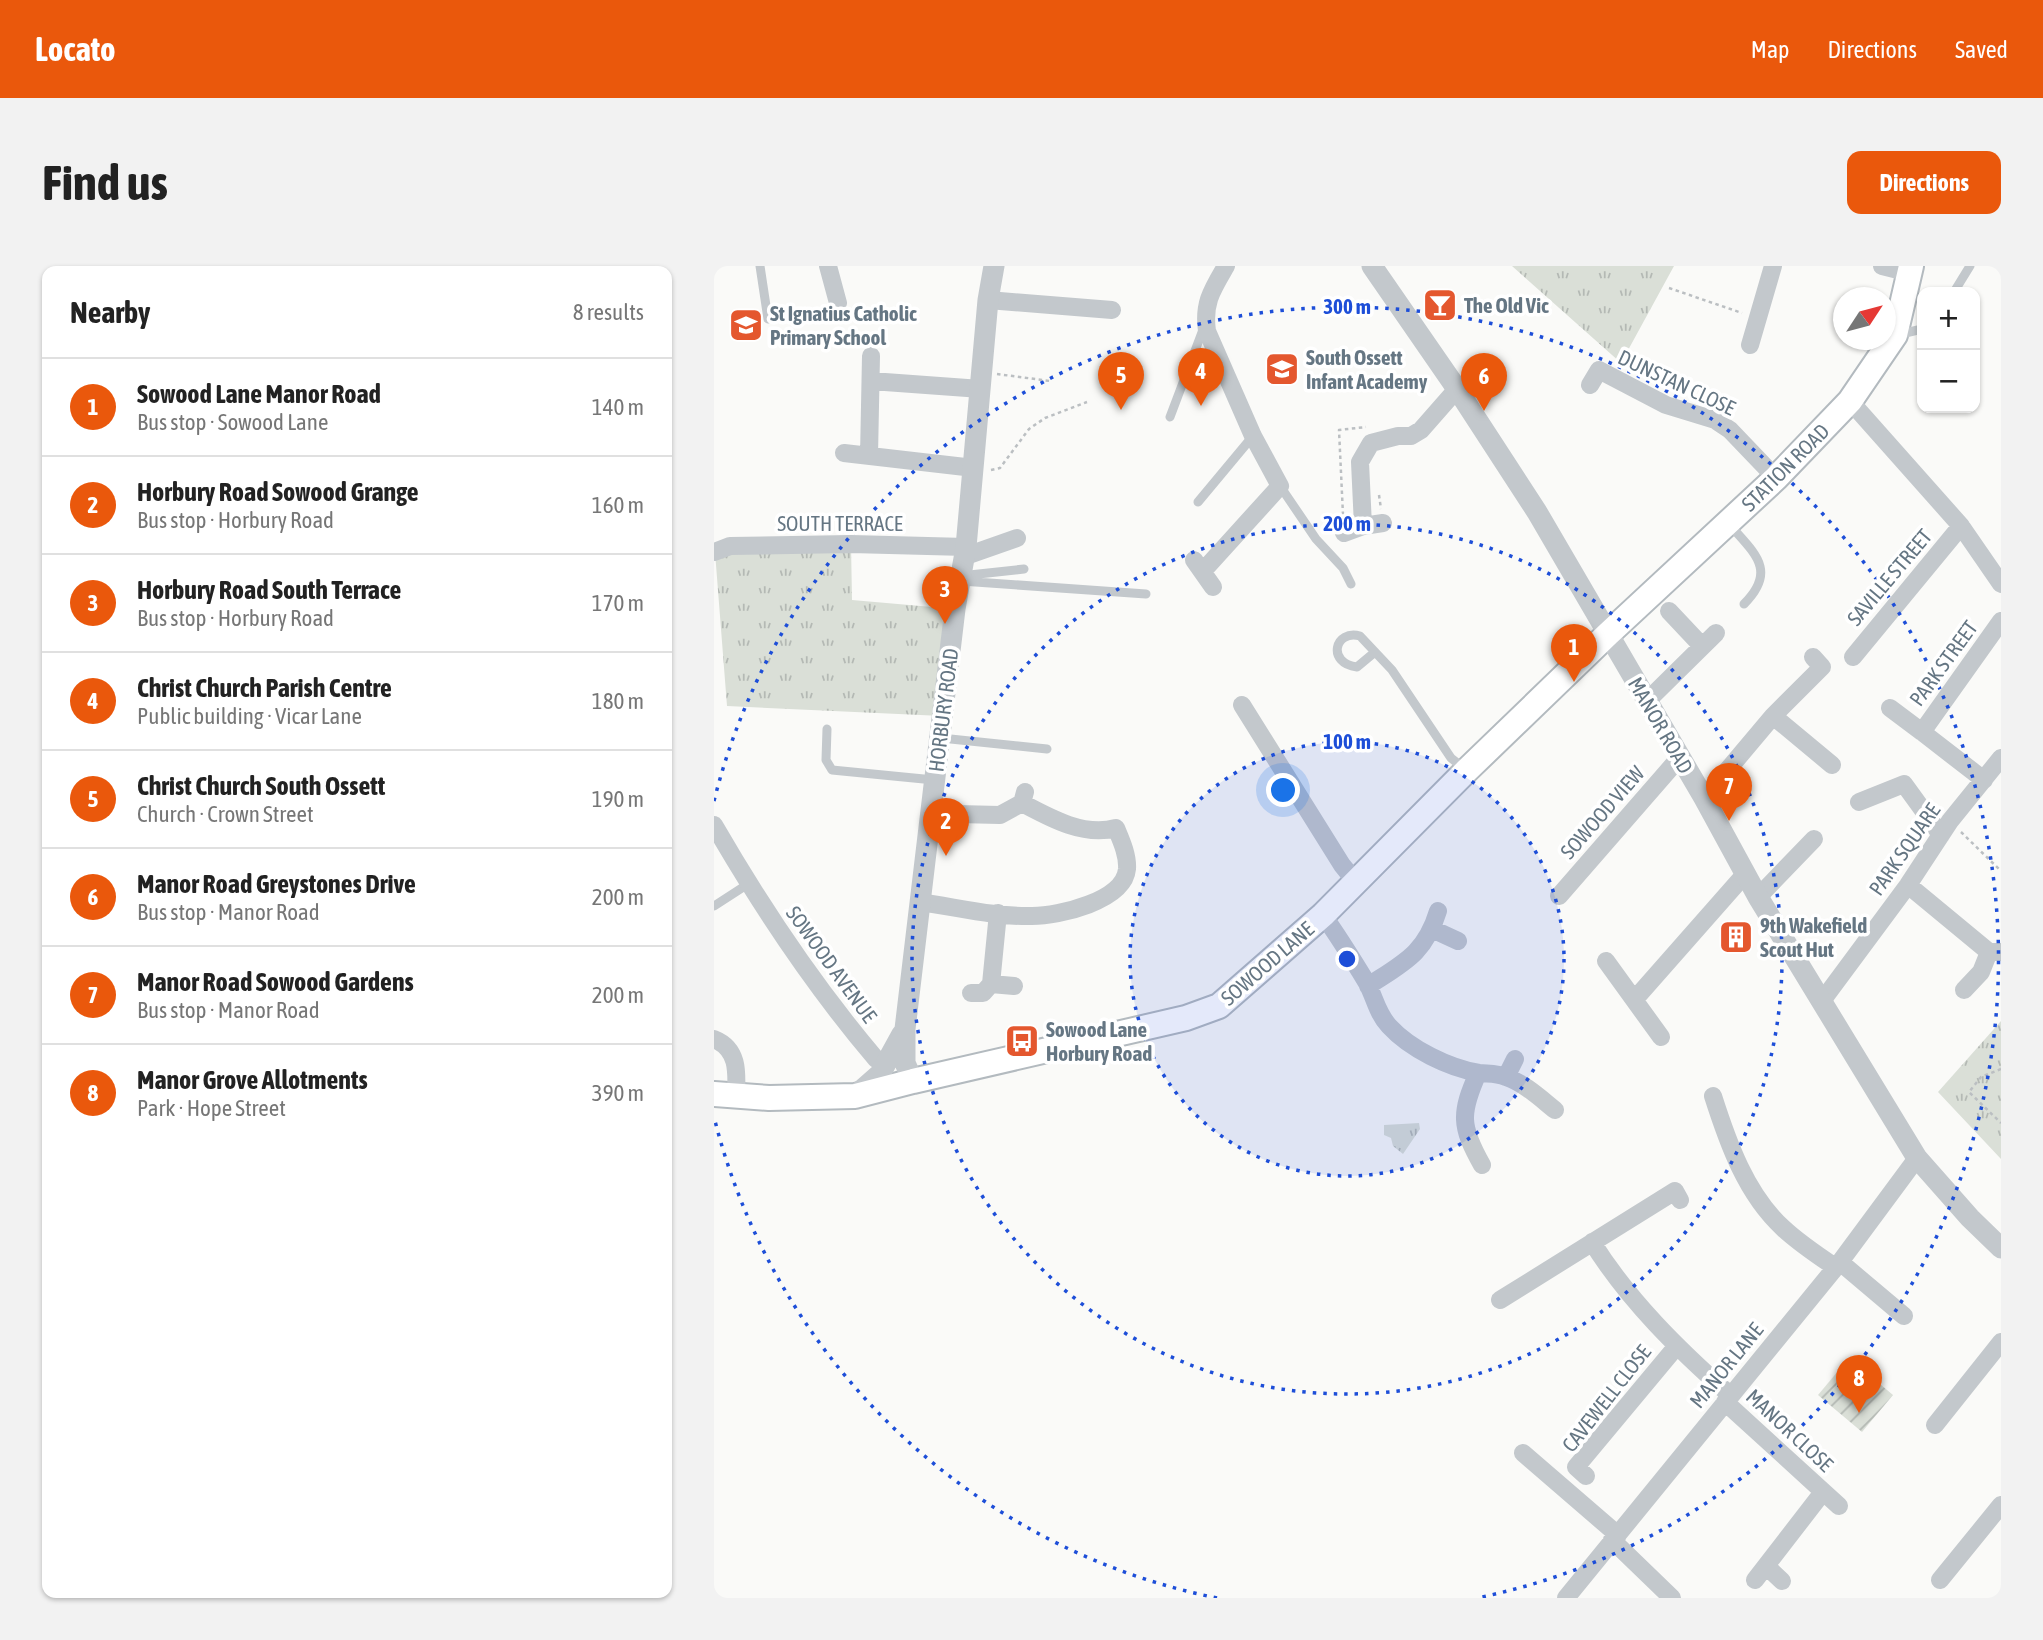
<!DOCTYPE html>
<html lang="en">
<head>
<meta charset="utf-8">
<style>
	:root { --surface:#fff; --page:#f2f2f2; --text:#222; --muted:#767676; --line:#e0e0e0; --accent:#ea580c }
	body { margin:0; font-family:"Asap Condensed",sans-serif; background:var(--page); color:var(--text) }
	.controls { position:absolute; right:21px; top:21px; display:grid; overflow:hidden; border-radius:14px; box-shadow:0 2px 5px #0004 }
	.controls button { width:63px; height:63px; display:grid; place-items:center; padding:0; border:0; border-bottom:2px solid var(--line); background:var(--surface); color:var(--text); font:35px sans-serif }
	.compass { position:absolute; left:1119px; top:21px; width:63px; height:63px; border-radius:50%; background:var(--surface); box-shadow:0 2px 5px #0004; rotate:54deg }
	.you { position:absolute; left:570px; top:525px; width:24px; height:24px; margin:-18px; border:5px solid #fff; border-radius:50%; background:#1a73e8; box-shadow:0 0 0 10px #1a73e833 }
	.badge { display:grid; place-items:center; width:46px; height:46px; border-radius:50%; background:var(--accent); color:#fff; font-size:23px; font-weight:700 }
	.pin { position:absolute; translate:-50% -58px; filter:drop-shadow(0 2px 4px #0008) }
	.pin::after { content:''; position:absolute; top:37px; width:24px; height:21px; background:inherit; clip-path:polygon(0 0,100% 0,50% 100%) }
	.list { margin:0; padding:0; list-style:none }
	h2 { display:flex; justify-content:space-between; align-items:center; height:91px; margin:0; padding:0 28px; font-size:30px }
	h2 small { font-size:23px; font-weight:400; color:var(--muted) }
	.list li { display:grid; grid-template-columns:46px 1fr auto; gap:21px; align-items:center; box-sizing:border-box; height:98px; padding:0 28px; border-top:2px solid var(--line) }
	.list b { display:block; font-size:26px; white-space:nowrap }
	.list p { margin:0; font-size:23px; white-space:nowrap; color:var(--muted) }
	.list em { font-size:23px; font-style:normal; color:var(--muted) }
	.map { position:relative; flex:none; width:1287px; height:1332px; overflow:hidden; border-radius:14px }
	header { display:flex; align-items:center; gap:42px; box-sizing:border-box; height:98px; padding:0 35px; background:var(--accent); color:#fff }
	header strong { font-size:33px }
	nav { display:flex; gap:38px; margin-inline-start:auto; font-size:24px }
	.intro { display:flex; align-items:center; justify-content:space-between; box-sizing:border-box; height:168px; padding:0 42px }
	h1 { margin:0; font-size:49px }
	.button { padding:18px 32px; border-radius:14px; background:var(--accent); color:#fff; font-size:24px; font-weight:700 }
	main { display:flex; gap:42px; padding:0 42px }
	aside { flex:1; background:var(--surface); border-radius:14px; box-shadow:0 2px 5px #0004 }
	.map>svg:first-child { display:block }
	.park { fill:url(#park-tufts) }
	.garden { fill:url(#garden-furrows) }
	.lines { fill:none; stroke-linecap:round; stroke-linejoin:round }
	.secondary-casing { stroke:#b3babf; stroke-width:28 }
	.path { stroke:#bbbfc2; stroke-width:2.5; stroke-dasharray:3.5 3.5; stroke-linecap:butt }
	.service { stroke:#c3c8cc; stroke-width:9 }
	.minor { stroke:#c3c8cc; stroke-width:18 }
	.tertiary { stroke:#c3c8cc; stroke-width:21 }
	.secondary { stroke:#fff; stroke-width:24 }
	.ring { fill:none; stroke:#1d4ed8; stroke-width:3.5; stroke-dasharray:3.5 7 }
	.labels { text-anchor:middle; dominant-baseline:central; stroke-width:7; stroke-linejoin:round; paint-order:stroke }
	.poi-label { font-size:21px; font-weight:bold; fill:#657683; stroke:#fff; text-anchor:start }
	.street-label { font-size:21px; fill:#657683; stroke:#fff }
	.centre { fill:#1d4ed8; stroke:#fff; stroke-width:3.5 }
	.ring-label { font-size:21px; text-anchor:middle; font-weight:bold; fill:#1d4ed8; stroke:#fff; stroke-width:7; stroke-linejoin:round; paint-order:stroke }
</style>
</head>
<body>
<header>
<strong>Locato</strong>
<nav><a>Map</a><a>Directions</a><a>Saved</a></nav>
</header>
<div class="intro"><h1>Find us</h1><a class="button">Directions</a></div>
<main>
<aside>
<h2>Nearby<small>8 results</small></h2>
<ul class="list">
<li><span class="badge">1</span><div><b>Sowood Lane Manor Road</b><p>Bus stop · Sowood Lane</p></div><em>140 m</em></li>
<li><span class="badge">2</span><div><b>Horbury Road Sowood Grange</b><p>Bus stop · Horbury Road</p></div><em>160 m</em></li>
<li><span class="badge">3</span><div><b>Horbury Road South Terrace</b><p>Bus stop · Horbury Road</p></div><em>170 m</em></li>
<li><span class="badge">4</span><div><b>Christ Church Parish Centre</b><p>Public building · Vicar Lane</p></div><em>180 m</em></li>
<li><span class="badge">5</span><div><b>Christ Church South Ossett</b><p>Church · Crown Street</p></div><em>190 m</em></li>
<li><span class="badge">6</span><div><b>Manor Road Greystones Drive</b><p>Bus stop · Manor Road</p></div><em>200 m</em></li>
<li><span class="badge">7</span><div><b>Manor Road Sowood Gardens</b><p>Bus stop · Manor Road</p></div><em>200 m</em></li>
<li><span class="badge">8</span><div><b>Manor Grove Allotments</b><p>Park · Hope Street</p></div><em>390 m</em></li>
</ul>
</aside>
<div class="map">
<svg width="1287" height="1332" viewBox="0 0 1287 1332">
	<defs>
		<pattern id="park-tufts" width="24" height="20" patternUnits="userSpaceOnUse" patternTransform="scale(1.75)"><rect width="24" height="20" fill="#dadfd7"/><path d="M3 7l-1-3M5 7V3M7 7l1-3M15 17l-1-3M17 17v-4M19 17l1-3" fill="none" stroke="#b4b9b4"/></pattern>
		<pattern id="garden-furrows" width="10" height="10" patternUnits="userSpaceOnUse" patternTransform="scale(1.75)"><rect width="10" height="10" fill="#dadfd7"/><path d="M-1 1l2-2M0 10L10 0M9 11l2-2" fill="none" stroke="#b4b9b4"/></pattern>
	</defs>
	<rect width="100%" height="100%" fill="#fafaf8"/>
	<path class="park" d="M798 0H960L907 97Z
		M137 278 138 334 241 343 228 450 13 440 1 286Z
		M1287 755V893L1224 826Z
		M705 857 706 863 689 888 679 880 677 872 670 869V859Z"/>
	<path class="garden" d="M1135 1092 1179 1129 1148 1166 1104 1129Z"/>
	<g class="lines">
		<g class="secondary-casing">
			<path id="secondary" d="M0 828 55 832 141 830 199 815 472 752 505 740 609 649 753 504 894 368 1062 212 1136 135 1181 69 1197 0"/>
		</g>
		<path class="path" d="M955 22 1028 47
			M283 108 336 115
			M277 204 286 202 315 163 331 152 373 136
			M665 229 667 243
			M629 249 625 164 652 161
			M1247 566 1287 605
			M1287 803 1267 811 1255 826 1287 857"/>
		<path class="service" d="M46 0 54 53
			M1240 26 1256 0
			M1183 69 1208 63
			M456 151 490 61
			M566 220 602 273 629 302 637 318
			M484 236 539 170
			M1015 258C1040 287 1064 304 1030 338
			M246 310 310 303
			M247 315 432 328
			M661 386 643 401C612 397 621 363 646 370L678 404 737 492 751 503
			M113 463 112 494 118 504 220 514
			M227 472 333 483
			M0 640 34 618"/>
		<path class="minor" d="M114 0 124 37
			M1168 0 1196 7
			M274 34 398 44
			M1036 79 1059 0
			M157 115 267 123
			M876 119 885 104 952 139 1001 154 1016 164 1062 212
			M1136 135 1247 260 1287 318
			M130 187 260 202
			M155 190 157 90
			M649 260 646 196 657 177 684 170H697L707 164 743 123
			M630 267 649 260 669 257
			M0 286 16 280 137 278 252 281
			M249 291 303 272
			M480 294 499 321
			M489 305 566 220 539 170 493 65C489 37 498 24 512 0
			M955 345 987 379
			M1139 391 1247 260
			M933 435 1002 367
			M528 439 628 599 641 615
			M1176 442 1208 466
			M1059 450 1118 499
			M1270 514 1208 466 1287 355
			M990 532 1059 450 1108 401 1099 391
			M1145 536 1190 518 1227 569
			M243 548 286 549 308 537 311 526
			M0 559C48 642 100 720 162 793L172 800
			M1194 619 1275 686H1287
			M845 630 966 491
			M1044 631 1100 573
			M205 636C242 641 281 651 318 650 345 650 410 635 413 603 414 589 407 574 402 562 370 571 336 552 308 537
			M284 647 277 718 300 720
			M609 649C625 671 639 694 653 717 661 732 663 747 675 760 696 783 735 802 765 807 774 808 783 807 792 811 810 817 826 832 841 844
			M718 663 744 675
			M892 695 947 771
			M654 720C689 697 711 688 724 645
			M1250 724 1267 706 1275 686
			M257 727H269L277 718
			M921 733 1032 607
			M1108 735 1194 619 1236 555 1287 492
			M0 773C25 783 23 807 22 830
			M764 807C746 847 746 860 768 899
			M792 811 801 793
			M999 830C1014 877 1032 928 1069 962 1085 977 1103 989 1121 1001
			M878 976C915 1035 964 1083 1016 1129
			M1126 996 1190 1050
			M786 1034 961 925 966 934
			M1011 1136 1125 1240
			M1221 1159 1287 1076
			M809 1187 904 1269
			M872 1210 862 1201 962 1081
			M898 1274 958 1332
			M1052 1300 1068 1315
			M1041 1314 1109 1226
			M1226 1314 1287 1239
			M852 1332 1126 996 1203 892"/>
		<path class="tertiary" d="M658 0 743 123 823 246 990 532 1044 631 1203 892 1256 952 1287 982
			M199 815 191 797V763L241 343 252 281 274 34 280 0
			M141 830 166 808 188 768"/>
		<use href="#secondary" class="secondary"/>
	</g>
	<circle cx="633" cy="693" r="217" fill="#1d4ed8" fill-opacity=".12"/>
	<g class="ring">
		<circle cx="633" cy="693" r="217"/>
		<circle cx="633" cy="693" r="435"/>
		<path d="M503 1332A652 652 0 0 1 0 851M0 535A652 652 0 1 1 763 1332"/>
	</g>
	<defs>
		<g id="bar-square" transform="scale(1.75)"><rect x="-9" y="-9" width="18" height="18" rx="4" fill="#e4572e" stroke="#fff"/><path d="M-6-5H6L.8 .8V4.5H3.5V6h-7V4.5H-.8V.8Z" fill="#fff"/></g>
		<g id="school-square" transform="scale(1.75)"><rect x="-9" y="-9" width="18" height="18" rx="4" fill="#e4572e" stroke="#fff"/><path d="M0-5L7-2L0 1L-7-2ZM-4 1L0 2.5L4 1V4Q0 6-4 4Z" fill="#fff"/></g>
		<g id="building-square" transform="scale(1.75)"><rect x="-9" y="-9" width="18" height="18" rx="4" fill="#e4572e" stroke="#fff"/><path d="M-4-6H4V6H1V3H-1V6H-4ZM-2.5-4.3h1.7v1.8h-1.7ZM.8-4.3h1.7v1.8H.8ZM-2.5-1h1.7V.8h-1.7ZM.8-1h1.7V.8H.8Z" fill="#fff"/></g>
		<g id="bus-square" transform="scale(1.75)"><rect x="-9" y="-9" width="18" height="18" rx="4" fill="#e4572e" stroke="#fff"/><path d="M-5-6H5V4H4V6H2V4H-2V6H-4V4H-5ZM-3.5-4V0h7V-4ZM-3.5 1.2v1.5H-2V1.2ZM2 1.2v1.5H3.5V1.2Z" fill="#fff"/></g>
	</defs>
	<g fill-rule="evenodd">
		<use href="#bar-square" x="726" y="39"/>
		<use href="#school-square" x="32" y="59"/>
		<use href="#school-square" x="568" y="103"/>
		<use href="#building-square" x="1022" y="671"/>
		<use href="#bus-square" x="308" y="775"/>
	</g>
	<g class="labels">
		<g class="poi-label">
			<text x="750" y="39">The Old Vic</text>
			<text x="56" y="47">St Ignatius Catholic<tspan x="56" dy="24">Primary School</tspan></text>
			<text x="592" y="91">South Ossett<tspan x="592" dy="24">Infant Academy</tspan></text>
			<text x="1046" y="659">9th Wakefield<tspan x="1046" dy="24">Scout Hut</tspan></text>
			<text x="332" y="763">Sowood Lane<tspan x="332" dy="24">Horbury Road</tspan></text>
		</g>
		<g class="street-label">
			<text transform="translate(963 116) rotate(25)">DUNSTAN CLOSE</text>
			<text transform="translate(1071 201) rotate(-45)">STATION ROAD</text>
			<text x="126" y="257">SOUTH TERRACE</text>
			<text transform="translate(1175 311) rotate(-50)">SAVILLE STREET</text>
			<text transform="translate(1229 397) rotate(-54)">PARK STREET</text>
			<text transform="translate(229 444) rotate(-83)">HORBURY ROAD</text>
			<text transform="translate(947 459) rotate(60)">MANOR ROAD</text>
			<text transform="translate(888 546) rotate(-49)">SOWOOD VIEW</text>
			<text transform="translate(1190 583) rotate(-55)">PARK SQUARE</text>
			<text transform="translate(553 697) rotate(-41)">SOWOOD LANE</text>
			<text transform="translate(118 698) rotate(54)">SOWOOD AVENUE</text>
			<text transform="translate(1012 1099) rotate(-51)">MANOR LANE</text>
			<text transform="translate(892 1132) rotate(-52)">CAVEWELL CLOSE</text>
			<text transform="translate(1076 1164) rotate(43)">MANOR CLOSE</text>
		</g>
	</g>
	<circle cx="633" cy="693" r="10" class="centre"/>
	<g class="ring-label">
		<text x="633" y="48">300 m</text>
		<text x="633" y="265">200 m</text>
		<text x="633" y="483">100 m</text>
	</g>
</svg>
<div class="controls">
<button>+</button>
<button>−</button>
</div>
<svg class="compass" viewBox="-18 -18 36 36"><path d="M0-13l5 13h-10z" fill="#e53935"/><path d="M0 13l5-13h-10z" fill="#767676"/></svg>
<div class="you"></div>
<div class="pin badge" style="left:860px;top:416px">1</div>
<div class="pin badge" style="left:232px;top:590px">2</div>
<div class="pin badge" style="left:231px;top:358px">3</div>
<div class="pin badge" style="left:487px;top:140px">4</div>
<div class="pin badge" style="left:407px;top:144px">5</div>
<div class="pin badge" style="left:770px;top:145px">6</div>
<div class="pin badge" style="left:1015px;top:555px">7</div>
<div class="pin badge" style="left:1145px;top:1147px">8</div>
</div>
</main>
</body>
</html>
